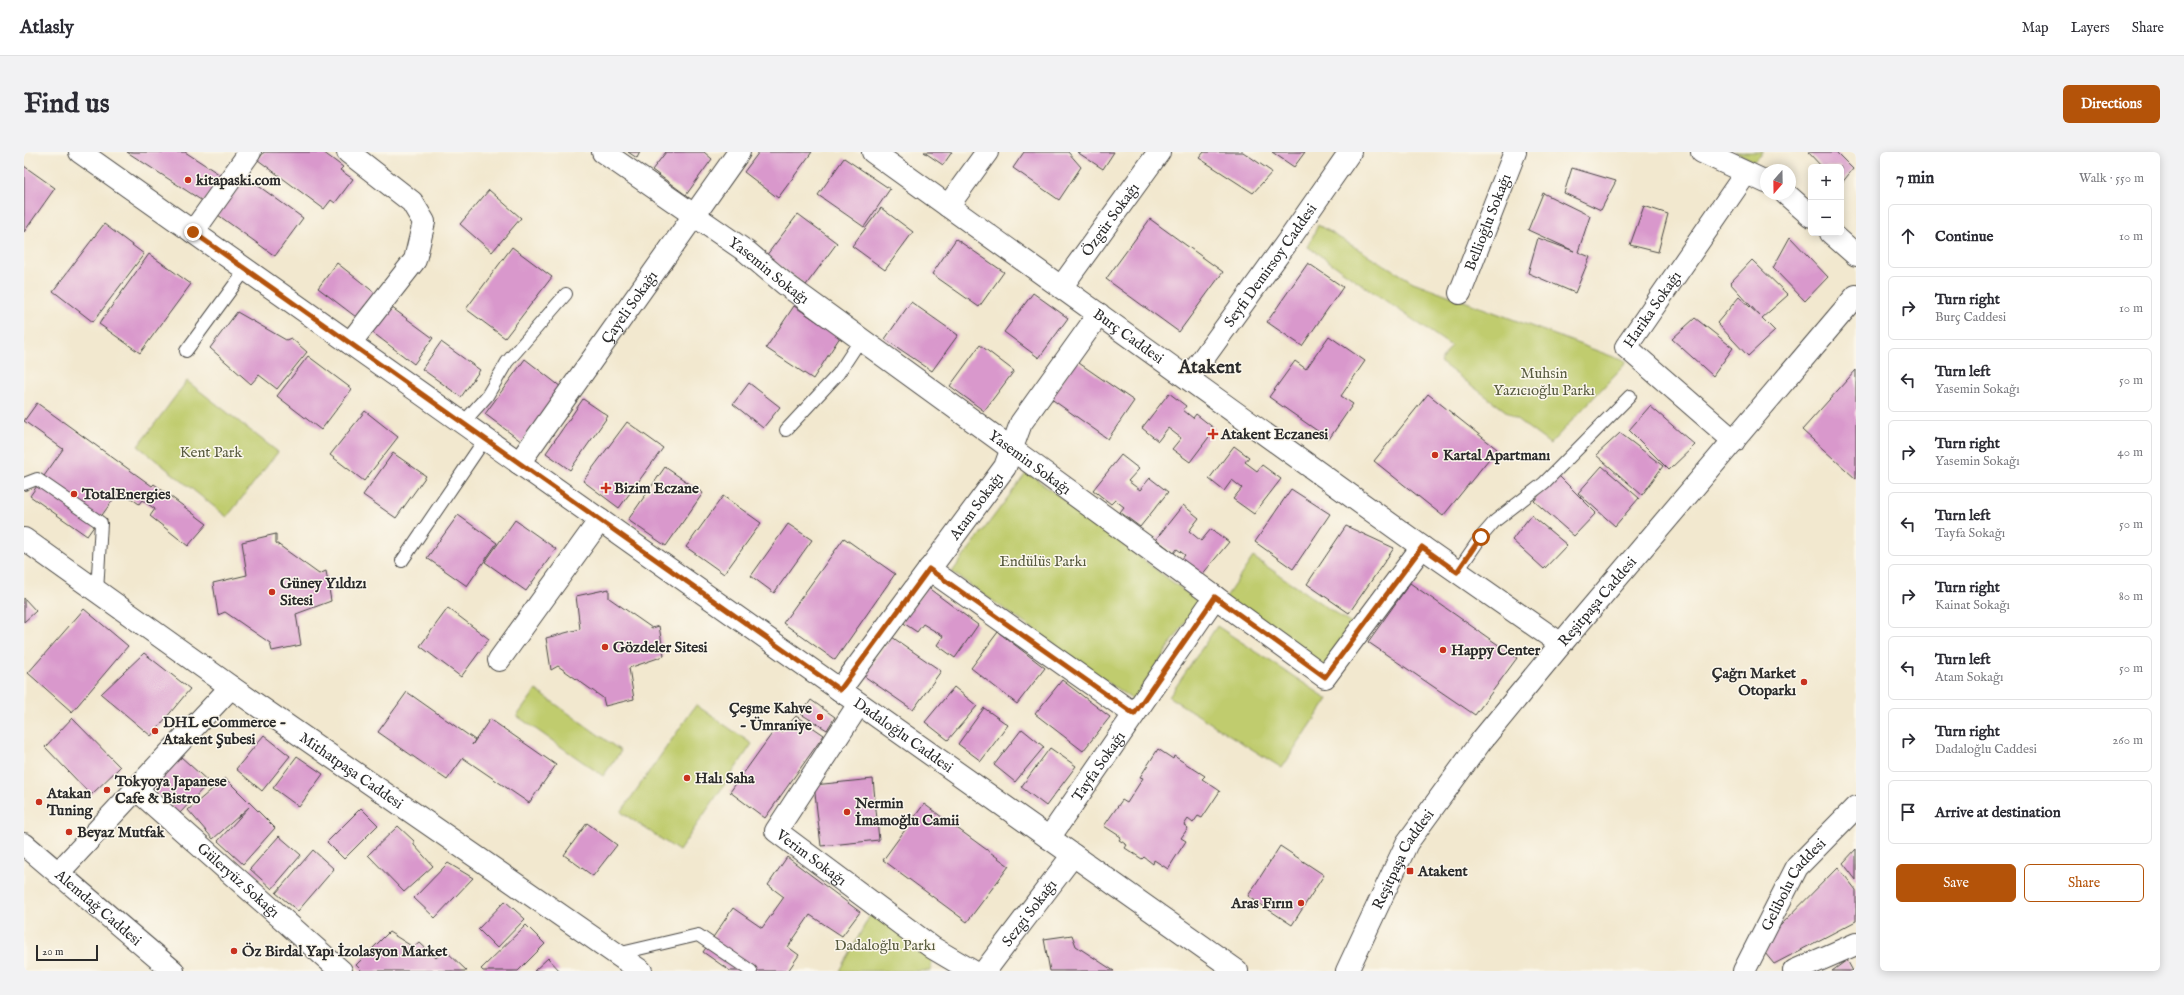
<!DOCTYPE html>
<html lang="en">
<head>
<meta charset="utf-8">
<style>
	:root { --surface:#fff; --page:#f2f2f3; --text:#2b2b33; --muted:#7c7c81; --line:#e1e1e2; --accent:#b45309 }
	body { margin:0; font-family:"IM FELL English",serif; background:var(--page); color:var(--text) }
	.controls { position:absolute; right:12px; top:12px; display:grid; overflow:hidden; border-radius:6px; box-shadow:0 2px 10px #0003 }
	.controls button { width:36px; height:36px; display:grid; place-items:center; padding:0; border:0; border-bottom:1px solid var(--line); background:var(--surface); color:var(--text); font:20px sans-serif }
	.compass { position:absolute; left:1736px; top:12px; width:36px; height:36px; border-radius:50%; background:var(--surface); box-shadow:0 2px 10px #0003; rotate:200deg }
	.scale { position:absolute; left:12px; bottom:10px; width:62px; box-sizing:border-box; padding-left:4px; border:2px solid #2b2b2b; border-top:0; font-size:11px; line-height:14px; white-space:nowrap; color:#2b2b2b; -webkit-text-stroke:3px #fbf7ec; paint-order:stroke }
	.stop { position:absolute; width:12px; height:12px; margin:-9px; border:3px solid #b45309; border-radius:50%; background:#fff }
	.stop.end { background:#b45309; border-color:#fff; box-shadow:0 1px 4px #0008 }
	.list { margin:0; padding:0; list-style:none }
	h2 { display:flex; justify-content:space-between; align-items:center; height:52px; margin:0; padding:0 16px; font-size:17px }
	h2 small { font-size:13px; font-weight:400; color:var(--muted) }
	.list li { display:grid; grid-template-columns:26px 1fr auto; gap:12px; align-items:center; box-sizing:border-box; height:64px; margin:0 8px 8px; padding:0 8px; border:1px solid var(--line); border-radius:6px }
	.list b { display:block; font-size:15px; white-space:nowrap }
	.list p { margin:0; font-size:13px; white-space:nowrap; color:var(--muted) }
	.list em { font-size:13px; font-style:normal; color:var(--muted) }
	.actions { display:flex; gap:8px; padding:12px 16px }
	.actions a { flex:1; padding:9px 0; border:1px solid var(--accent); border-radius:6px; text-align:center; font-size:14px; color:var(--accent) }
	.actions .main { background:var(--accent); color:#fff }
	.icon { flex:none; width:22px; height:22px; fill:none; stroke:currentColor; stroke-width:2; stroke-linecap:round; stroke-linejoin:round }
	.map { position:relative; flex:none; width:1832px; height:819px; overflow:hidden; border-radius:6px }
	header { display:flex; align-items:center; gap:24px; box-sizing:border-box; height:56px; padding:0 20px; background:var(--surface); border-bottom:1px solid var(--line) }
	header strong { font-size:19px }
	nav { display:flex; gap:22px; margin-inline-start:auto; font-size:14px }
	.intro { display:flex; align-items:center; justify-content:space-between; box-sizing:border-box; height:96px; padding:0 24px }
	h1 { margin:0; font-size:28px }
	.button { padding:10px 18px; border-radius:6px; background:var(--accent); color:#fff; font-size:14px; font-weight:700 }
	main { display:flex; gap:24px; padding:0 24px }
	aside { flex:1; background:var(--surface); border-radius:6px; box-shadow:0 2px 10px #0003 }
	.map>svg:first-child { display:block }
	.green { fill:#c0cc6e; stroke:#767c4c }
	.building { fill:#d998cc }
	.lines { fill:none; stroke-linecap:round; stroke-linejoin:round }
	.lane-casing { stroke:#494744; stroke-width:14 }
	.street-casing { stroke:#494744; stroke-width:24 }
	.secondary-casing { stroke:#494744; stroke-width:24 }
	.primary-casing { stroke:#494744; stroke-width:24 }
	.lane { stroke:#fff; stroke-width:12 }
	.street { stroke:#fff; stroke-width:22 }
	.secondary { stroke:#fff; stroke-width:22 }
	.primary { stroke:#fff; stroke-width:22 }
	.route { stroke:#b45309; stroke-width:5 }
	.poi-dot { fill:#c8321e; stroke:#fbf7ec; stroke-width:1.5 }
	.labels { text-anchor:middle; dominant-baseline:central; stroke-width:3; stroke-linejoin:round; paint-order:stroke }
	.poi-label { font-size:15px; font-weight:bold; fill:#2b2b2b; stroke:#fbf7ec; text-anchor:start }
	.street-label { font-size:15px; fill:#2b2b2b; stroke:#fbf7ec }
	.park-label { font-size:15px; fill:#585b3f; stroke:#fbf7ec }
	.district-label { font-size:19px; font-weight:bold; fill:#2b2b2b; stroke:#fbf7ec }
</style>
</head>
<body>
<header>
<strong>Atlasly</strong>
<nav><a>Map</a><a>Layers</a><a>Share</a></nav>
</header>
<div class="intro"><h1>Find us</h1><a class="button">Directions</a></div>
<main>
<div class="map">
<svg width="1832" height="819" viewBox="0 0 1832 819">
	<rect width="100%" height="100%" fill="#fbf7ec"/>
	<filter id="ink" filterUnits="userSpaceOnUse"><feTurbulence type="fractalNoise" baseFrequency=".025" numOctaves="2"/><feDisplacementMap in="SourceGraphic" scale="8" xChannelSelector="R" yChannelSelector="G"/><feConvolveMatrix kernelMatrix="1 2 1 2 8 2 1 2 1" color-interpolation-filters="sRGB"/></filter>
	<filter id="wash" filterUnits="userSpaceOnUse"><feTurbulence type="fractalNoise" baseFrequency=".012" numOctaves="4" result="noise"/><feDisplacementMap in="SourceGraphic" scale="16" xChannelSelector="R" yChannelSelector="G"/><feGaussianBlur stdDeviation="0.9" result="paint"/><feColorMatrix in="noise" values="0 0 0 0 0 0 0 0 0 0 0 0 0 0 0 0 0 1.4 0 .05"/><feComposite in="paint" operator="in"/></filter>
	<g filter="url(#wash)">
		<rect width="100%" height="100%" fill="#f2e8cf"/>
		<path class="green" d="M1711 0H1739L1730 9Z
			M1294 73 1389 130 1603 210 1526 292 1416 210 1427 194 1284 95Z
			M163 229 254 300 203 365 114 294Z
			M1003 320 1175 450 1109 548 928 420Z
			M1229 405 1336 478 1297 522 1198 451Z
			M1193 474 1304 547 1258 616 1145 545Z
			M512 538 597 599 579 624 493 564Z
			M672 553 728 592 655 699 597 660Z
			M852 752 909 796 907 819H816Z"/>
		<g id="blocks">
			<path class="building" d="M103 0H161L198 24 180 50Z
				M240 0H299L319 15 316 18 329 27 311 51 307 48 300 57 234 8Z
				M604 0H616L613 6Z
				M642 0H680L688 7 662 43 628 18Z
				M735 0H788L754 46 720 20Z
				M900 0H928L919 13Z
				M1000 0H1044L1057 15 1035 48 989 16Z
				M1053 0H1090L1079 17Z
				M1180 0H1219L1248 20 1229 41 1175 6Z
				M1248 0H1281L1270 15Z
				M1784 0H1812L1829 17 1817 32V15H1798Z
				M820 6 866 37 840 75 794 43Z
				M0 14 31 36 0 80Z
				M1548 16 1592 29 1577 58 1540 41Z
				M222 25 279 66 251 104 194 63Z
				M465 38 497 66 468 100 436 72Z
				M1519 41 1566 64 1554 100 1566 105 1551 141 1504 121 1514 86 1550 99 1504 78Z
				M1620 54 1644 62 1634 100 1606 93Z
				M857 56 889 80 861 118 828 94Z
				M774 62 813 91 782 133 742 104Z
				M1126 67 1199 120 1155 180 1082 127Z
				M80 72 120 102 69 170 29 139Z
				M1766 85 1804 125 1781 149 1749 116Z
				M932 87 980 120 955 155 908 122Z
				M488 95 528 125 481 186 442 157Z
				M125 102 167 132 116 201 75 172Z
				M1728 108 1764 143 1738 166 1751 179 1724 204 1693 171 1715 145 1736 164 1706 131Z
				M313 111 351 141 332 165 294 136Z
				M1284 111 1319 135 1278 194 1243 170Z
				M1009 141 1044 166 1015 206 980 180Z
				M887 150 934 183 908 219 861 187Z
				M770 154 816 185 789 227 742 196Z
				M367 155 409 186 390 212 348 180Z
				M213 160 262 188 267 186 283 200 253 237 235 223 227 232 186 196Z
				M1671 166 1709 196 1689 224 1648 187Z
				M1305 184 1341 209 1317 244 1329 252 1305 287 1245 245 1271 209 1282 217Z
				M417 190 456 218 437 245 398 217Z
				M956 193 990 219 960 259 926 234Z
				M284 204 328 237 297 278 253 244Z
				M501 207 537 235 498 290 461 262Z
				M1052 209 1110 249 1084 287 1026 246Z
				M1832 218V327L1778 278Z
				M725 231 756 255 739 276 709 252Z
				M1145 241 1162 254 1159 258 1169 266 1172 262 1191 277 1166 310 1148 297 1157 286 1144 276 1134 289 1118 276Z
				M1404 242 1473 297 1419 364 1350 309Z
				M559 247 584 264 546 318 522 301Z
				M13 251 128 334 130 332 183 372 164 394 126 364 131 357 118 348 115 352 96 338 63 384 6 344 39 297 0 269Z
				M1626 254 1671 293 1645 318 1605 278Z
				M341 259 374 285 340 329 306 303Z
				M603 270 639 296 595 356 559 329Z
				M1596 281 1639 314 1618 343 1572 303Z
				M1210 294 1225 305 1221 310 1233 319 1238 313 1257 327 1230 362 1209 347 1218 336 1208 328 1200 339 1185 327Z
				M369 301 402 324 372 366 339 343Z
				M1097 303 1115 317 1104 329 1116 338 1126 326 1144 340 1116 375 1096 360 1100 355 1091 348 1087 352 1069 338Z
				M1578 314 1615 346 1591 374 1554 341Z
				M641 315 679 341 642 394 604 368Z
				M1533 322 1572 361 1550 384 1510 349Z
				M1267 337 1306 362 1269 417 1231 390Z
				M699 344 737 371 700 422 662 395Z
				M1159 353 1175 366 1165 379 1177 389 1187 377 1205 390 1177 424 1157 408 1161 403 1153 397 1150 401 1132 387Z
				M434 363 473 391 443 434 403 406Z
				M1507 363 1543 393 1520 417 1488 388Z
				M491 368 532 397 502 439 461 410Z
				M764 372 788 388 750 441 727 424Z
				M1322 374 1370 396 1325 461 1283 432Z
				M252 382V391L295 422 302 419 307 449 272 462 277 493 248 499 246 491 201 460 194 463 189 431 223 423 218 390Z
				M820 386 871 422 811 508 759 471Z
				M1386 431 1493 506 1451 563 1344 490Z
				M903 435 954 473 931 506 913 493 919 484 899 472 893 480 878 470Z
				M585 437V446L628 476 635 474 640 504 605 516 610 547 581 554 579 546 534 514 527 518 522 486 556 477 552 444Z
				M0 446 12 459 0 470Z
				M424 456 465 487 437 525 396 494Z
				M60 457 104 494 48 560 4 521Z
				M974 480 1021 516 993 552 947 516Z
				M868 485 917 519 889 558 840 524Z
				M120 501 166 537 127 584 77 542Z
				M1038 528 1086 565 1059 599 1011 562Z
				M930 535 953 554 924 588 901 570Z
				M383 540 451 588 448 593 466 567 532 613 505 651 439 606 423 628 354 580Z
				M787 548 811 565 803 578 777 562Z
				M960 556 984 573 957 609 934 592Z
				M772 564 800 583 741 666 706 640 752 576 757 580Z
				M48 566 96 615 67 643 21 595Z
				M998 577 1020 595 991 630 970 613Z
				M240 583 266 604 238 639 212 617Z
				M1026 596 1052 614 1022 654 997 635Z
				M1134 597 1149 607 1150 604 1181 624 1178 627 1196 639 1178 666 1174 664 1169 671 1164 667 1160 673 1164 676 1157 686 1162 689 1144 717 1130 708 1129 712 1120 705 1118 707 1101 696 1103 693 1095 688 1097 685 1080 674 1098 648 1103 651 1119 626 1116 625Z
				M156 604 185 630 155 662 127 636Z
				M273 604 299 622 275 655 249 636Z
				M201 626 251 676 219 712 194 689 225 655 189 687 164 658Z
				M849 627 855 688 797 694 790 633Z
				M900 652 985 714 943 770 859 708Z
				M337 656 354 673 320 707 303 690Z
				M563 671 593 693 569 724 540 703Z
				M374 674 390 689V693L409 714 380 740 344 703Z
				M255 684 277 703 248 737 226 717Z
				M1256 694 1300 723 1268 773 1224 744Z
				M1832 697V728L1819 711Z
				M289 698 310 717 274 759 252 741Z
				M763 705 836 760 818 784 786 763 764 795 775 803 764 819H706L679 800 709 756 738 776 760 745 744 733Z
				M424 711 449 726 411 766 390 746Z
				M1814 715 1832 738V769L1750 812 1741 801 1747 783Z
				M481 749 501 767 473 796 454 777Z
				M502 773 521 792 494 819H459L457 817Z
				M365 780 389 795 395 790 412 806 421 798 443 819H338L332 813Z
				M1048 783 1052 794 1090 819H1026L1020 787Z
				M524 806 536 819H510Z
				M1823 808 1829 819H1808Z"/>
		</g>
	</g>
	<g filter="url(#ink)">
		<use href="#blocks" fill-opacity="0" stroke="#494744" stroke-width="1"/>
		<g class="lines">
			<g class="lane-casing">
				<path id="lane" d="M162 199 222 117
					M439 271 463 244 483 210 542 142
					M762 278 814 222 837 187
					M0 332 13 327 77 371 73 440
					M378 409 461 287
					M1433 420 1457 385 1471 369 1520 331 1606 244
					M593 802 674 783 727 819"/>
			</g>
			<g class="street-casing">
				<g id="street">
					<path d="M324 0 388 50 400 70 391 108 326 191"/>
					<path id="s1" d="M579 0 723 100 761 132 1301 525 1398 395"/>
					<path d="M1678 0 1742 30"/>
					<path d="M1762 42 1787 64"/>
					<path d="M924 54 963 0"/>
					<path d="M169 80 226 0"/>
					<path d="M1807 81 1832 103"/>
					<path id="s2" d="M1038 134 1135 0"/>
					<path id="s3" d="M1436 141 1491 0"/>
					<path id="s4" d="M1165 226 1264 89 1326 0"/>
					<path id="s5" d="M1710 289 1602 195 1722 21"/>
					<path id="s6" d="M495 311 715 0"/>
					<path d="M905 417 1110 562"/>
					<path d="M475 508 576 368"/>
					<path id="s7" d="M816 538 981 315 997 271 1075 162"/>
					<path id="s8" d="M835 552 752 679 909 796 948 819"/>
					<path id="s9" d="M112 637 317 819"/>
					<path id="s10" d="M1025 686 1191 445"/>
					<path d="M34 721 207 535"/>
					<path id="s11" d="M961 819 1049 703"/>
					<path d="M1770 819 1832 792"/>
				</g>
			</g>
			<g class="secondary-casing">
				<g id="secondary">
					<path id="s12" d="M56 0 1213 819"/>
					<path id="s13" d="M849 0 1398 395 1537 492"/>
					<path id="s14" d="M1323 819 1383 691 1458 588 1537 492 1832 144"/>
					<path id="s15" d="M1720 819 1773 715 1832 655"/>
				</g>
			</g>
			<g class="primary-casing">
				<g id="primary">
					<path id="s16" d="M0 387 207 535 617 819"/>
					<path id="s17" d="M0 692 149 819"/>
				</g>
			</g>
			<use href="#lane" class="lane"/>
			<use href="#street" class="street"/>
			<use href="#secondary" class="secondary"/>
			<use href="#primary" class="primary"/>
		</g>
	</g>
	<g class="lines" filter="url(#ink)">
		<path class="route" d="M169 80 816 538 905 417 1110 562 1191 445 1301 525 1398 395 1433 420 1457 385"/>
	</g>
	<g class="poi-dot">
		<circle cx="164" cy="28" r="4"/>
		<path d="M1187 276h4v4h4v4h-4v4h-4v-4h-4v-4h4z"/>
		<circle cx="1411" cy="303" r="4"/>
		<path d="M580 330h4v4h4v4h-4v4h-4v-4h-4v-4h4z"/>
		<circle cx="50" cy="342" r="4"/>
		<circle cx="248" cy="440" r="4"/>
		<circle cx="581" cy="495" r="4"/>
		<circle cx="1419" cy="498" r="4"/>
		<circle cx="1780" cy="530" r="4"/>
		<circle cx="796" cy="565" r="4"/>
		<circle cx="131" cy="579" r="4"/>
		<circle cx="663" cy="626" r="4"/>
		<circle cx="83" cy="638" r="4"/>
		<circle cx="15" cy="650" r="4"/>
		<circle cx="823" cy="660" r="4"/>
		<circle cx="45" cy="680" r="4"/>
		<rect x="1382" y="715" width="8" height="8" rx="2"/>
		<circle cx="1277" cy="751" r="4"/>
		<circle cx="210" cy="799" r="4"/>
	</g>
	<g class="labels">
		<g class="poi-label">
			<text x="172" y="28">kitapaski.com</text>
			<text x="1197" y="282">Atakent Eczanesi</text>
			<text x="1419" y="303">Kartal Apartmanı</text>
			<text x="590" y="336">Bizim Eczane</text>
			<text x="58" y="342">TotalEnergies</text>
			<text x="256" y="431">Güney Yıldızı<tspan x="256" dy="17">Sitesi</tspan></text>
			<text x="589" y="495">Gözdeler Sitesi</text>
			<text x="1427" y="498">Happy Center</text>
			<text x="1772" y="521" text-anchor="end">Çağrı Market<tspan x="1772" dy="17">Otoparkı</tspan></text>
			<text x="788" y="556" text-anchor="end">Çeşme Kahve<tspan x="788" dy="17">- Ümraniye</tspan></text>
			<text x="139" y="570">DHL eCommerce -<tspan x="139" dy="17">Atakent Şubesi</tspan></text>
			<text x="671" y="626">Halı Saha</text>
			<text x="91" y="629">Tokyoya Japanese<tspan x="91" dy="17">Cafe &amp; Bistro</tspan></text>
			<text x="23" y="641">Atakan<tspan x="23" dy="17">Tuning</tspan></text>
			<text x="831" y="651">Nermin<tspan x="831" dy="17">İmamoğlu Camii</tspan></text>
			<text x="53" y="680">Beyaz Mutfak</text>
			<text x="1394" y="719">Atakent</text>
			<text x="1269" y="751" text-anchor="end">Aras Fırın</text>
			<text x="218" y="799">Öz Birdal Yapı İzolasyon Market</text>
		</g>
		<g class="street-label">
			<text stroke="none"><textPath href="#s2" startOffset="82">Özgür Sokağı</textPath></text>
			<text stroke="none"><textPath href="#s3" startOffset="76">Bellioğlu Sokağı</textPath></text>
			<text stroke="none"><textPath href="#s4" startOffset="139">Seyfi Demirsoy Caddesi</textPath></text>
			<text stroke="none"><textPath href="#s1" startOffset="204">Yasemin Sokağı</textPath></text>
			<text stroke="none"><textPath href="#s6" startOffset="191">Çayeli Sokağı</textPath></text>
			<text stroke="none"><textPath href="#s5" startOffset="189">Harika Sokağı</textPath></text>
			<text stroke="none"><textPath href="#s13" startOffset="315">Burç Caddesi</textPath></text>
			<text stroke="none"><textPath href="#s1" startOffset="528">Yasemin Sokağı</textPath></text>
			<text stroke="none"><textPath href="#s7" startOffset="229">Atam Sokağı</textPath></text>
			<text stroke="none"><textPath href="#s14" startOffset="449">Reşitpaşa Caddesi</textPath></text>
			<text stroke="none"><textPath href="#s12" startOffset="1009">Dadaloğlu Caddesi</textPath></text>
			<text stroke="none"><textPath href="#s10" startOffset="87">Tayfa Sokağı</textPath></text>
			<text stroke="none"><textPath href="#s16" startOffset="401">Mithatpaşa Caddesi</textPath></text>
			<text stroke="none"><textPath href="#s8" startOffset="196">Verim Sokağı</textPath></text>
			<text stroke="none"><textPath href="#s14" startOffset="125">Reşitpaşa Caddesi</textPath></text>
			<text stroke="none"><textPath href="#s9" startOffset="137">Güleryüz Sokağı</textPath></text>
			<text stroke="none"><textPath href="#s15" startOffset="100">Gelibolu Caddesi</textPath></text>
			<text stroke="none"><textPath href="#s17" startOffset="98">Alemdağ Caddesi</textPath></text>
			<text stroke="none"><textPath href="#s11" startOffset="73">Sezgi Sokağı</textPath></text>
		</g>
		<g class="park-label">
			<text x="1520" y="221">Muhsin<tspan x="1520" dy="17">Yazıcıoğlu Parkı</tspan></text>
			<text x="187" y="300">Kent Park</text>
			<text x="1019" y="409">Endülüs Parkı</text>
			<text x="861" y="793">Dadaloğlu Parkı</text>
		</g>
		<g class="district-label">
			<text x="1186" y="216">Atakent</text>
		</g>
	</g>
</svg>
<div class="controls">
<button>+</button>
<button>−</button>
</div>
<svg class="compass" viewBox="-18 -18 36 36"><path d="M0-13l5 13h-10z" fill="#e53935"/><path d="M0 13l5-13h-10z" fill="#7c7c81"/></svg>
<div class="scale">20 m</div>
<div class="stop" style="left:1457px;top:385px"></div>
<div class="stop end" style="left:169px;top:80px"></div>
</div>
<aside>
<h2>7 min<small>Walk · 550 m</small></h2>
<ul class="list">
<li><svg class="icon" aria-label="ahead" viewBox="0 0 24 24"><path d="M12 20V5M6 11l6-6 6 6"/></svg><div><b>Continue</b></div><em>10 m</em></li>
<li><svg class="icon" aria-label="right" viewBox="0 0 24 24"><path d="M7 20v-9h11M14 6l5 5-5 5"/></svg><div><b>Turn right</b><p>Burç Caddesi</p></div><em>10 m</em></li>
<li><svg class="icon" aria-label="left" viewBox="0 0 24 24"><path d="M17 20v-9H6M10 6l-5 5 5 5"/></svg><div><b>Turn left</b><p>Yasemin Sokağı</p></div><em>50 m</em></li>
<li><svg class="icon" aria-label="right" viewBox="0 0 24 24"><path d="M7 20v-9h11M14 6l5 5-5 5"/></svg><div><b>Turn right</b><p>Yasemin Sokağı</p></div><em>40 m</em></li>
<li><svg class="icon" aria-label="left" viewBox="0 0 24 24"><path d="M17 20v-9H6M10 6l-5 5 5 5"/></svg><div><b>Turn left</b><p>Tayfa Sokağı</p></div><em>50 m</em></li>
<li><svg class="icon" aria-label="right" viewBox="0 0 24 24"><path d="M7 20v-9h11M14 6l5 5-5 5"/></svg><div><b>Turn right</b><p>Kainat Sokağı</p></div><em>80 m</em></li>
<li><svg class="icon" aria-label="left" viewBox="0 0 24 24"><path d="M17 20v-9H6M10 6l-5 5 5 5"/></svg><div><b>Turn left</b><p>Atam Sokağı</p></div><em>50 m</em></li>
<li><svg class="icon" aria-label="right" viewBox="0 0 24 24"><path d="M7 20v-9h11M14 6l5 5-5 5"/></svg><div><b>Turn right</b><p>Dadaloğlu Caddesi</p></div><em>260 m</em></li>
<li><svg class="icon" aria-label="arrive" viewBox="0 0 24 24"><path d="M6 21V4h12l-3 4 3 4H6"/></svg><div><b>Arrive at destination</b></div></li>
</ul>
<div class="actions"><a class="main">Save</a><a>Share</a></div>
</aside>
</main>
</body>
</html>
